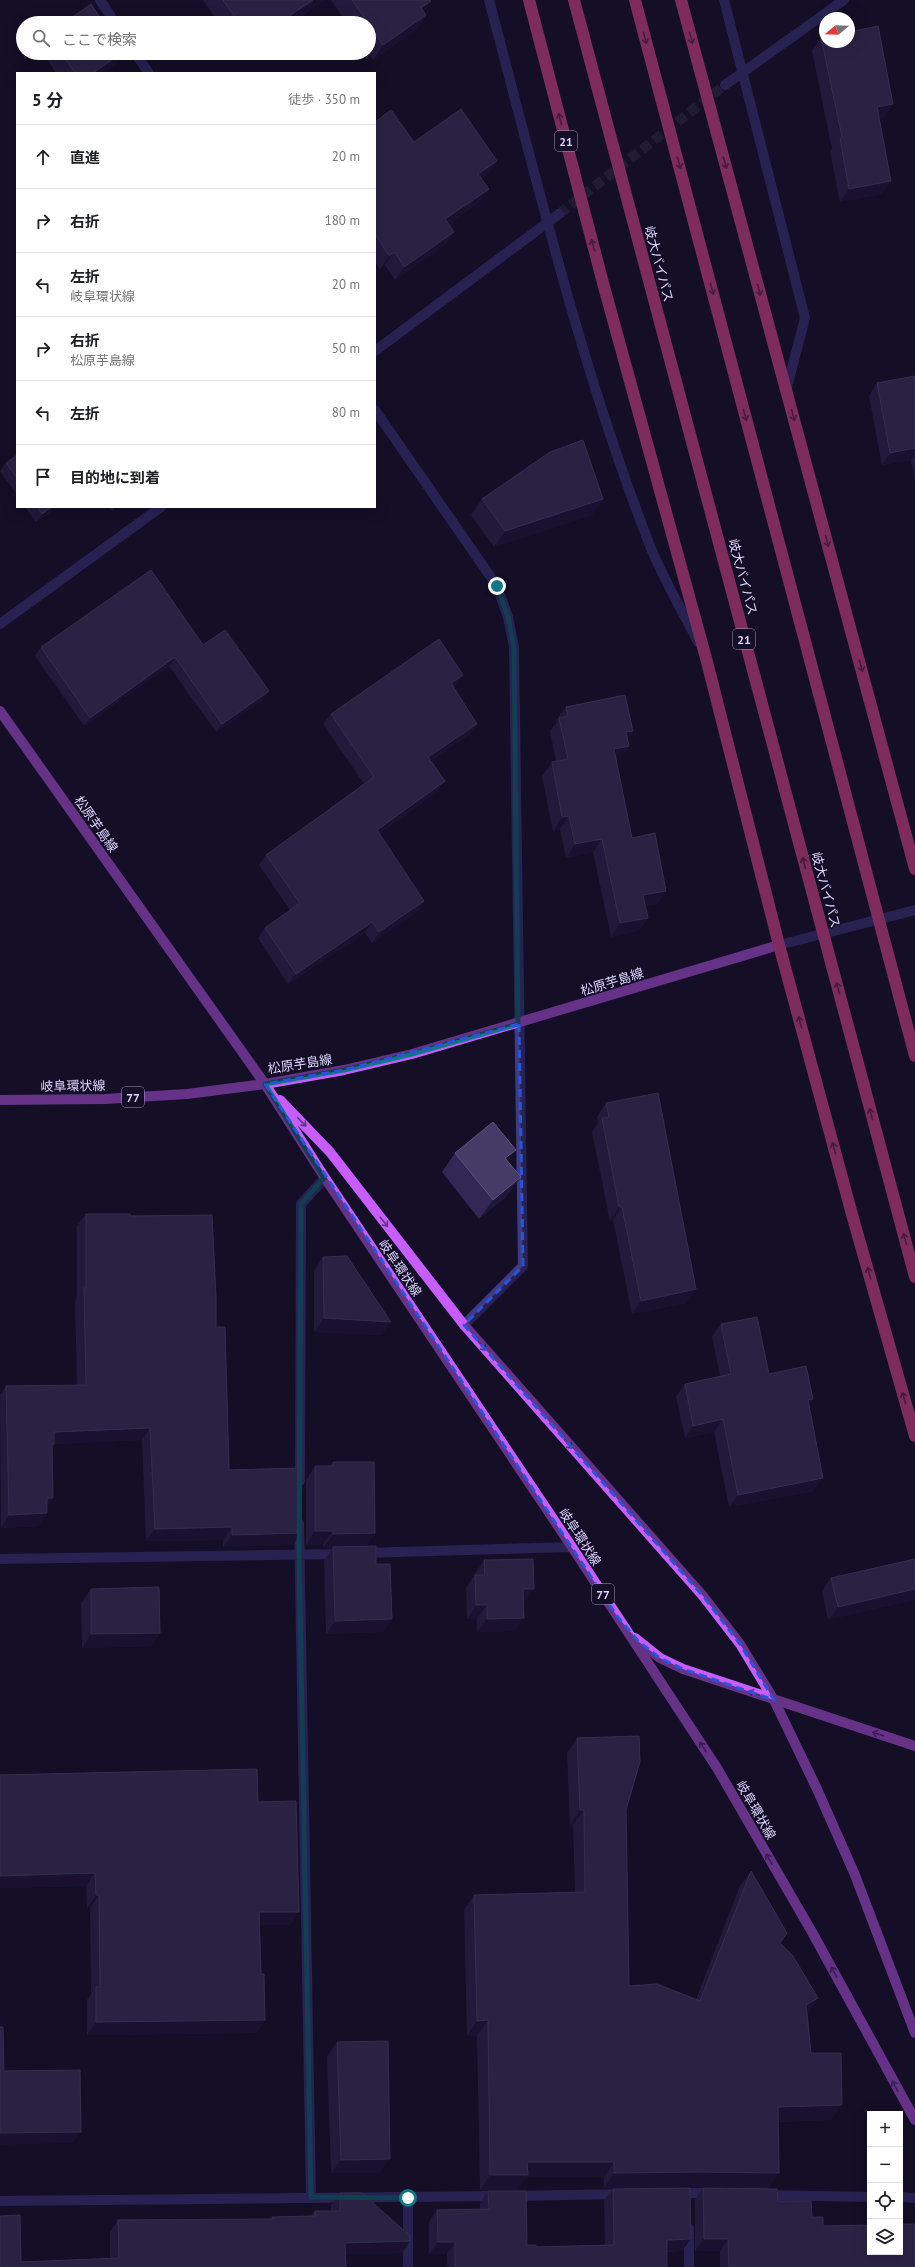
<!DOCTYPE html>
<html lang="ja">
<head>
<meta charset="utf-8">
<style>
	:root { --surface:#fff; --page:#f6f6f6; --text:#202124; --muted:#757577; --line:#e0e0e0 }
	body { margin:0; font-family:"PT Sans","Noto Sans JP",sans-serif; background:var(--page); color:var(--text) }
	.controls { position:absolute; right:12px; bottom:12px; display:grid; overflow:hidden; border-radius:0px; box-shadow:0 4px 16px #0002 }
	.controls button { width:36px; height:36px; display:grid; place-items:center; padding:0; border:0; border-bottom:1px solid var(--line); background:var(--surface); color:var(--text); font:20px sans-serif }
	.compass { position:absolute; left:819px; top:12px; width:36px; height:36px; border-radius:50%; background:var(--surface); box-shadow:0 4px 16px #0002; rotate:251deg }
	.stop { position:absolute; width:12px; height:12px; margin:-9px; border:3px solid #127687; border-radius:50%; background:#fff }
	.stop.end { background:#127687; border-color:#fff; box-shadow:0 1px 4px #0008 }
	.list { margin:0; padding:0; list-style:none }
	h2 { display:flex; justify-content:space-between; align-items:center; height:52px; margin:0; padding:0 16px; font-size:17px }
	h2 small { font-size:13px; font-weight:400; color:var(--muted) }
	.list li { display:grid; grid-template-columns:26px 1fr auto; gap:12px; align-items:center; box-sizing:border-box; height:64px; padding:0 16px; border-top:1px solid var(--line) }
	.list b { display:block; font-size:15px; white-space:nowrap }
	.list p { margin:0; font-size:13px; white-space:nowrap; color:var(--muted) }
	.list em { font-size:13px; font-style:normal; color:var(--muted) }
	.icon { flex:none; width:22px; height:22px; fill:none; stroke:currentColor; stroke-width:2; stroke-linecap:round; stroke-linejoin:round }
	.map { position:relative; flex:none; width:915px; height:2267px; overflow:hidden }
	.search { position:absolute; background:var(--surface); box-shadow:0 4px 16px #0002; left:16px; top:16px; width:360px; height:44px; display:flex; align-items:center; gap:10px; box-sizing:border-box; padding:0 14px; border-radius:22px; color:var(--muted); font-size:15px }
	.panel { position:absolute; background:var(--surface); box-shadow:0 4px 16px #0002; left:16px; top:72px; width:360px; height:436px; border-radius:0px }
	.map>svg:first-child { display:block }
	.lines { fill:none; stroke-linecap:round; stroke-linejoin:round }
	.minor-tunnel { stroke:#322d47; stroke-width:10; stroke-dasharray:10 5; stroke-linecap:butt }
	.minor { stroke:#3f3a86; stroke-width:10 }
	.major { stroke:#c75dff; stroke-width:10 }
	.highway { stroke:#ff51a0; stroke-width:12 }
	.wall { fill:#332855 }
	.shaded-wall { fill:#1f163b }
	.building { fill:#453b67; stroke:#5d537f }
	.oneway { stroke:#7e2d5d }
	.oneway2 { stroke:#653288 }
	.route { stroke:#127687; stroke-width:5 }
	.marked { fill:none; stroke:#2755da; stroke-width:3; stroke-dasharray:8 5; stroke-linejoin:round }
	.labels { text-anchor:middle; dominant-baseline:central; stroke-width:3; stroke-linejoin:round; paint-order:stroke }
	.shield { fill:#140f27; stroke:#a09abe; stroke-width:1 }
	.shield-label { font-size:12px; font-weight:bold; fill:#dcd6ff }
	.street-label { font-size:13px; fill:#dcd6ff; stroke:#140f27 }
</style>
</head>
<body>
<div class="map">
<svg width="915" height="2267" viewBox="0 0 915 2267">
	<rect width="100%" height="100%" fill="#140f27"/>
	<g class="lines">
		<path class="minor-tunnel" d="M559 214 725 85"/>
		<path class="minor" d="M100 0 115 23
			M489 0C537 181 580 364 647 538 660 574 681 608 698 642
			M724 0 805 318 786 391
			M135 53 149 73
			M725 85 844 0
			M375 351 559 214
			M375 410 497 586 508 617 514 647 523 1266 464 1325
			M0 624 161 507
			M779 945 915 910
			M300 1481 301 1204 325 1178
			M299 1523 311 2197
			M362 1553 572 1547
			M0 1559 340 1554
			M678 2193H712
			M764 2195 870 2197
			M514 2196 622 2194
			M900 2197 915 2198
			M408 2198V2267
			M0 2201 498 2196
			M689 2229V2267"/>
		<path class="major" d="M0 711 265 1084 344 1070 412 1054 779 945
			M265 1084 325 1178 572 1547 717 1768 812 1932 915 2120
			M0 1100 105 1099 187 1094 265 1084
			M280 1100 330 1152 464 1325 703 1596 740 1644 774 1700 817 1789 855 1875 915 2033
			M635 1638 660 1658 683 1669 915 1746"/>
		<path class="highway" d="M529 0 603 283 706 658 779 945 853 1218 915 1436
			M574 0 915 1277
			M635 0 915 1056
			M681 0 915 869"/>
	</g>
	<path class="wall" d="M203 0H325L291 23H219Z
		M331 0H430L424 11 426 15 416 30 373 60 368 53H369V23H347Z
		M821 37 893 104 884 117 879 118 882 194 840 202 830 151 832 149 812 51Z
		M43 53H123L115 65 103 73H56Z
		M239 53H247L242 56Z
		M375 122 414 142 497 161 488 174 481 179 480 202 448 224 454 232 445 245 395 280 385 265 380 269 375 262Z
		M915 376V482L911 460 882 465 869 396 877 383Z
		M17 455V495L0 471 6 463Z
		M482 499 592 515 494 547 471 515Z
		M25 507H58L36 522Z
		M109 507H117L112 511Z
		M203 645 263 700 216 732 169 666 84 726 35 656 41 647Z
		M456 686 453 687 477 724 470 734 430 761 437 792 379 834 424 901 417 912 372 943 365 933 288 984 258 938 265 928 290 910 259 865 266 855 364 784 323 724 331 714Z
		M566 707 633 731 627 739 629 746 619 760H616L632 838 666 891 657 904 645 906 648 918 638 931 611 937 593 852 566 858 560 829 553 831 542 776 552 762 556 761 550 731 557 722 556 720Z
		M606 1103 696 1289 686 1303 632 1314 613 1220 610 1221 592 1132 598 1123 597 1117Z
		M455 1153 508 1161 507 1196 479 1219 442 1172Z
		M86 1214 130 1216 216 1327 229 1470 293 1545 223 1547V1540L146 1541 142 1440 54 1444 52 1447 47 1506V1513L38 1526 1 1528 0 1395 6 1386 77 1385 75 1301 77 1298V1226Z
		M323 1257 382 1335 314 1332V1271Z
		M721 1324 769 1374 813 1399 809 1405 814 1491 729 1507 714 1432 685 1438 676 1397 685 1384 720 1376 712 1337Z
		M333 1462 375 1533 366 1546 376 1564 383 1632 326 1634 324 1561 333 1547 323 1548V1544L306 1545V1480L315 1466H330Z
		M915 1559 828 1620 822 1591 831 1578Z
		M484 1560 525 1602H523L524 1618 514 1631 477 1632V1618L467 1619 466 1588Z
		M91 1589 160 1633 151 1646 82 1648 81 1603Z
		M577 1738 626 1810 629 1986 696 1999 740 1886 751 1871 780 1943 808 2013 811 2053 831 2120 778 2122 769 2188 688 2186 604 2188V2177H526L517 2190H480L477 2035 467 2036 464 1910 474 1895 575 1892 573 1825H570L567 1753Z
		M0 1775 258 1802 299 1912 290 1925H260L261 1974 265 2020 256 2033 87 2035V2000L91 1994 90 1908H87L86 1886 0 1888Z
		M337 2042 380 2173H331L327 2056Z
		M703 2188 778 2201 812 2217 823 2226 915 2267H720V2251H695V2200Z
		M613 2189 691 2239 682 2251 667 2252V2267H447V2254H429V2222L437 2210 480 2209V2203L488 2191 527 2245 536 2247 605 2245 604 2201Z
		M340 2193 402 2253 21 2262 110 2259V2232L118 2220 271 2219 272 2217 311 2216 315 2211H331V2205Z"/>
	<path class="shaded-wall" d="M313 0H325L291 23H279Z
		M431 1 421 16V8Z
		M426 15 416 30 373 60 383 45Z
		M122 53H123L115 65 103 73H93Z
		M893 104 884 117 868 120 877 107Z
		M497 161 488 174 469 187 478 174Z
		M891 181 882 194 840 202 849 189Z
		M489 189 480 202 436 232 445 219Z
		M454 232 445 245 395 280 404 267Z
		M395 252 385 265 380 269 389 256Z
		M915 448V454L911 460 882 465 890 453Z
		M603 499 592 515 494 547 505 531Z
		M52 507H58L36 522 42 514Z
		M115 507H117L112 511Z
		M175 657 169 666 84 726 90 718Z
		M463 675 456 686 443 694 451 683Z
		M269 691 263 700 216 732 222 724Z
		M477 724 470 734 420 768 428 757Z
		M633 731 623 744 626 732Z
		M629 746 619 760 605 763 614 749Z
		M445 781 437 792 369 841 377 830Z
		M569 816 560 829 553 831 562 817Z
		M602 839 593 852 566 858 575 844Z
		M666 891 657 904 634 909 643 895Z
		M424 901 417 912 372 943 379 932Z
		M648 918 638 931 611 937 620 923Z
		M372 922 365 933 288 984 296 974Z
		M516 1150 502 1169 505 1158Z
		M521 1177 507 1196 479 1219 493 1200Z
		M619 1207H622L613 1220 610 1221Z
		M696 1289 686 1303 632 1314 641 1301Z
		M324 1318 391 1322 382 1335 314 1332Z
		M813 1399 804 1411 808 1400Z
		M723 1419 714 1432 685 1438 693 1426Z
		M150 1428 142 1440 54 1444 45 1457 54 1432Z
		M823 1478 814 1491 729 1507 738 1495Z
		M47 1498H53L44 1511Z
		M47 1513 38 1526 1 1528 9 1515Z
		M232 1527 223 1540 146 1541 155 1529Z
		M315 1531H333L323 1544 306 1545Z
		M301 1533 293 1545 223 1547 232 1535Z
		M375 1533 366 1547 323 1548 333 1534Z
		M523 1589H534L525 1602H513Z
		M915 1589V1600L828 1620 838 1607Z
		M476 1605H487L477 1618 467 1619Z
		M524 1618 514 1631 477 1632 487 1619Z
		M392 1619 383 1632 326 1634 335 1621Z
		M160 1633 151 1646 82 1648 91 1634Z
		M580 1810H584L573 1825H570Z
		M95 1873 86 1886 0 1888V1876Z
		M96 1895H99L90 1908H87Z
		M259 1912H299L290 1925H251Z
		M818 1998 808 2013 796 2020 806 2005Z
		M265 2020 256 2033 87 2035 96 2022Z
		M488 2020 477 2035 467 2036 477 2021Z
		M842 2105 831 2120 767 2122 778 2107Z
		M81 2132 73 2143 0 2145V2133Z
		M390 2159 380 2173H331L341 2160Z
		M527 2162H614L604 2177H526L517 2190H480L490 2175Z
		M699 2172 779 2173 769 2188 688 2186 604 2188 614 2173Z
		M691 2239 682 2251 658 2252 667 2240Z
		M704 2239H728L720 2251H695Z
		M410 2241 402 2253 337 2255 345 2243Z
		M438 2242H455L447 2254H429Z"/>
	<path class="building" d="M223 0H313L279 23H239Z
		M352 0H430L431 1 421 8 426 15 383 45 369 25V23H368Z
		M91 4 104 23H64Z
		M878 26 893 104 877 107 891 181 849 189 840 138 842 137 821 37H825V42H849V32Z
		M61 53H122L93 73H75Z
		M461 109 497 161 478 174 489 189 445 219 454 232 404 267 395 252 389 256 375 234V122L391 110 414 142Z
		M915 376V448L890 453 877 383Z
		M583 440 603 499 505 531 482 499 550 452Z
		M17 455V478L6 463Z
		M37 507H52L42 514Z
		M151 570 203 645 225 630 269 691 222 724 175 657 90 718 41 647Z
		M439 639 463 675 451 683 477 724 428 757 445 781 377 830 424 901 379 932 372 922 296 974 265 928 300 903 266 855 374 777 331 714Z
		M625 695 633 731 626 732 629 746 614 749 632 838 655 833 666 891 643 895 648 918 620 923 602 839 575 844 569 816 562 817 552 762 568 759 559 718 568 716 566 707Z
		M658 1093 696 1289 641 1301 622 1207H619L602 1118 609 1117 606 1103Z
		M493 1122 516 1150 505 1158 521 1177 493 1200 455 1153Z
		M86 1214H130V1216L212 1215 216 1296V1327H225L229 1470 302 1468 301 1533 232 1535V1527L155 1529 150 1428 54 1432V1444H52L53 1498H47V1513L9 1515 6 1386 86 1385 84 1288H86Z
		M347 1256 391 1322 324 1318 323 1257Z
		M757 1317 769 1374 806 1366 813 1399 808 1400 823 1478 738 1495 723 1419 693 1426 685 1384 731 1374 721 1324Z
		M333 1462H374L375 1533 333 1534V1531H315V1466H333Z
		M376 1546V1564H390L392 1619 335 1621 333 1547Z
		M533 1559 534 1589H523L524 1618 487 1619V1605H476L475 1575H485L484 1560Z
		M915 1559V1589L838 1607 831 1578Z
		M159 1587 160 1633 91 1634V1589Z
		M639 1736 640 1762 626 1810 629 1986 657 1984 700 2001 751 1871 787 1933 780 1943 793 1956 818 1998 806 2005 811 2053H841L842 2105 778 2107 779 2173 699 2172 614 2173V2162H527L528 2175H490L488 2020 477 2021 474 1895 585 1892 584 1810H580L577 1738Z
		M257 1769 258 1802 296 1801 299 1912H259L261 1974H264L265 2020 96 2022V1987H100L99 1895H96L95 1873 0 1876V1775Z
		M0 2027H3L4 2071 80 2070 81 2132 0 2133Z
		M388 2041 390 2159 341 2160 337 2042Z
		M690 2188 691 2239 667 2240V2267H455V2242H438L437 2210 489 2209 488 2191H526L527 2245H536V2247L614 2245 613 2189Z
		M703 2188 777 2189 778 2201H811L812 2217H823V2226L870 2225V2252H900V2224H915V2267H729L728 2239H704Z
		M340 2193H362L410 2236V2241L345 2243 346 2267H0V2216L20 2215 21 2262 119 2258 118 2220 273 2219 272 2217 315 2216V2211H340Z"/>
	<defs><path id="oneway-shaft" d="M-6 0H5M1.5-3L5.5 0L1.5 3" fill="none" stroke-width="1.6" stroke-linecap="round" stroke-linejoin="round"/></defs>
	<g class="oneway">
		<use href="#oneway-shaft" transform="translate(645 38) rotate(75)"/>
		<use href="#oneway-shaft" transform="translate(691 38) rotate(75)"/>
		<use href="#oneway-shaft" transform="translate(560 119) rotate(-105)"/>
		<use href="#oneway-shaft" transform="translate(679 163) rotate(75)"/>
		<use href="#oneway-shaft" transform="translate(725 163) rotate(75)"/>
		<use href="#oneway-shaft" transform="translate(593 245) rotate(-105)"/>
		<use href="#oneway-shaft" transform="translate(712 289) rotate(75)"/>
		<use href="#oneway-shaft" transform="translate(759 290) rotate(75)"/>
		<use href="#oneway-shaft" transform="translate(745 415) rotate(75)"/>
		<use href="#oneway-shaft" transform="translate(793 415) rotate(75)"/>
		<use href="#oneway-shaft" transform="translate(827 541) rotate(75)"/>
		<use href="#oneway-shaft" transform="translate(861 666) rotate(75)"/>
		<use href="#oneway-shaft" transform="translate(804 863) rotate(-105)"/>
		<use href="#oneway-shaft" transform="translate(838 988) rotate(-105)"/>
		<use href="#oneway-shaft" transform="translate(800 1022) rotate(-105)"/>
		<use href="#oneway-shaft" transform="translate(871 1114) rotate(-105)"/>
		<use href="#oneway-shaft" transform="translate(834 1148) rotate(-105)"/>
		<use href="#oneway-shaft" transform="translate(905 1239) rotate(-105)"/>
		<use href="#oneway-shaft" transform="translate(869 1273) rotate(-106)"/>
		<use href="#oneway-shaft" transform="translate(904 1398) rotate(-106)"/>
	</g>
	<g class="oneway2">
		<use href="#oneway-shaft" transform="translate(302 1122) rotate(46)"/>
		<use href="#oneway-shaft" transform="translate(384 1222) rotate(52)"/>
		<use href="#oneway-shaft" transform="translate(482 1346) rotate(49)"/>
		<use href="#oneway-shaft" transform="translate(568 1444) rotate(49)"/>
		<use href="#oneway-shaft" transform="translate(754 1693) rotate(-161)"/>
		<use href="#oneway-shaft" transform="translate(878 1734) rotate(-162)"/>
		<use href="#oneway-shaft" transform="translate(703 1747) rotate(-123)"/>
		<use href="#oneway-shaft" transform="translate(769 1859) rotate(-120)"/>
		<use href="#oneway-shaft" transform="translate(834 1972) rotate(-118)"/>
		<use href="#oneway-shaft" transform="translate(895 2086) rotate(-118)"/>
	</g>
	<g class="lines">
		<path class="route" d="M408 2198 311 2197 299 1555 301 1204 324 1178 265 1084 344 1070 412 1054 518 1024 514 647 508 617 497 586"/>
	</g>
	<path d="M0 0H915V2267H0ZM519 1024 523 1266 464 1325 703 1596 740 1644 774 1700 683 1669 660 1658 639 1642 617 1616 265 1084 344 1070Z" fill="#140f27" fill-opacity=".55" fill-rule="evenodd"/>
	<path class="marked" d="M519 1024 523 1266 464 1325 703 1596 740 1644 774 1700 683 1669 660 1658 639 1642 617 1616 265 1084 344 1070Z"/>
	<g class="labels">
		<g class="shield">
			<rect x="555" y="131" width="22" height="20" rx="3"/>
			<rect x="733" y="629" width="22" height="20" rx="3"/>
			<rect x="122" y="1087" width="22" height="20" rx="3"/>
			<rect x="592" y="1584" width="22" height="20" rx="3"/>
		</g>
		<g class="shield-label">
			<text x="566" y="141">21</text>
			<text x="744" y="639">21</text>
			<text x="133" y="1097">77</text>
			<text x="603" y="1594">77</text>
		</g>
		<g class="street-label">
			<text transform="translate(659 264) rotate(75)">岐大バイパス</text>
			<text transform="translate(743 577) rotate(75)">岐大バイパス</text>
			<text transform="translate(96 824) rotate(55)">松原芋島線</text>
			<text transform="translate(826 890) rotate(75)">岐大バイパス</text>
			<text transform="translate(612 982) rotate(-17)">松原芋島線</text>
			<text transform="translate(300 1064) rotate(-9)">松原芋島線</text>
			<text transform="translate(73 1086) rotate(-1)">岐阜環状線</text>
			<text transform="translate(400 1268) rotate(56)">岐阜環状線</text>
			<text transform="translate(580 1537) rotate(57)">岐阜環状線</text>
			<text transform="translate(756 1810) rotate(60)">岐阜環状線</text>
		</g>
	</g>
</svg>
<div class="controls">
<button>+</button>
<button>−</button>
<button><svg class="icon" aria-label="locate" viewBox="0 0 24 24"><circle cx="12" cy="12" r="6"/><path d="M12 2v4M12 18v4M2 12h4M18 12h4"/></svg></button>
<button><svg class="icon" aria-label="layers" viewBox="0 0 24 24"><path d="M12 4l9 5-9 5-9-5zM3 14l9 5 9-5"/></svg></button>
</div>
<svg class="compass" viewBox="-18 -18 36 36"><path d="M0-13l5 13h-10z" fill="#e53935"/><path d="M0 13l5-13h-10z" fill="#757577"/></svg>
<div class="stop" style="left:408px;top:2198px"></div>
<div class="stop end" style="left:497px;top:586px"></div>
<div class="search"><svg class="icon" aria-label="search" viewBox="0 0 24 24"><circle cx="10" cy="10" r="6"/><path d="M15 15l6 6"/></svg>ここで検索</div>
<section class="panel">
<h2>5 分<small>徒歩 · 350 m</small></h2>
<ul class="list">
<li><svg class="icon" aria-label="ahead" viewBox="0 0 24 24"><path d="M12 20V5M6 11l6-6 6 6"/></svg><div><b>直進</b></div><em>20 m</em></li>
<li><svg class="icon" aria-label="right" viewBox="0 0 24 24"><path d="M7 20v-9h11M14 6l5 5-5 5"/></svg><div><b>右折</b></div><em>180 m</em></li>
<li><svg class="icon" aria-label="left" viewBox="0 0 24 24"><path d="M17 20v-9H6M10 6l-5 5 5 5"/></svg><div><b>左折</b><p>岐阜環状線</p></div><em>20 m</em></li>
<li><svg class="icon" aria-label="right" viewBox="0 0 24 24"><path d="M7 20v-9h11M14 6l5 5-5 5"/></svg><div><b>右折</b><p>松原芋島線</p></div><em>50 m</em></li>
<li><svg class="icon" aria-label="left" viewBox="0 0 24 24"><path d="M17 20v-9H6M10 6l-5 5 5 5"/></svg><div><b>左折</b></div><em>80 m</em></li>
<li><svg class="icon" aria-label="arrive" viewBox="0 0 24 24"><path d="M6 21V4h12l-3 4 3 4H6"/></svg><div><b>目的地に到着</b></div></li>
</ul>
</section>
</div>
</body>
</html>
